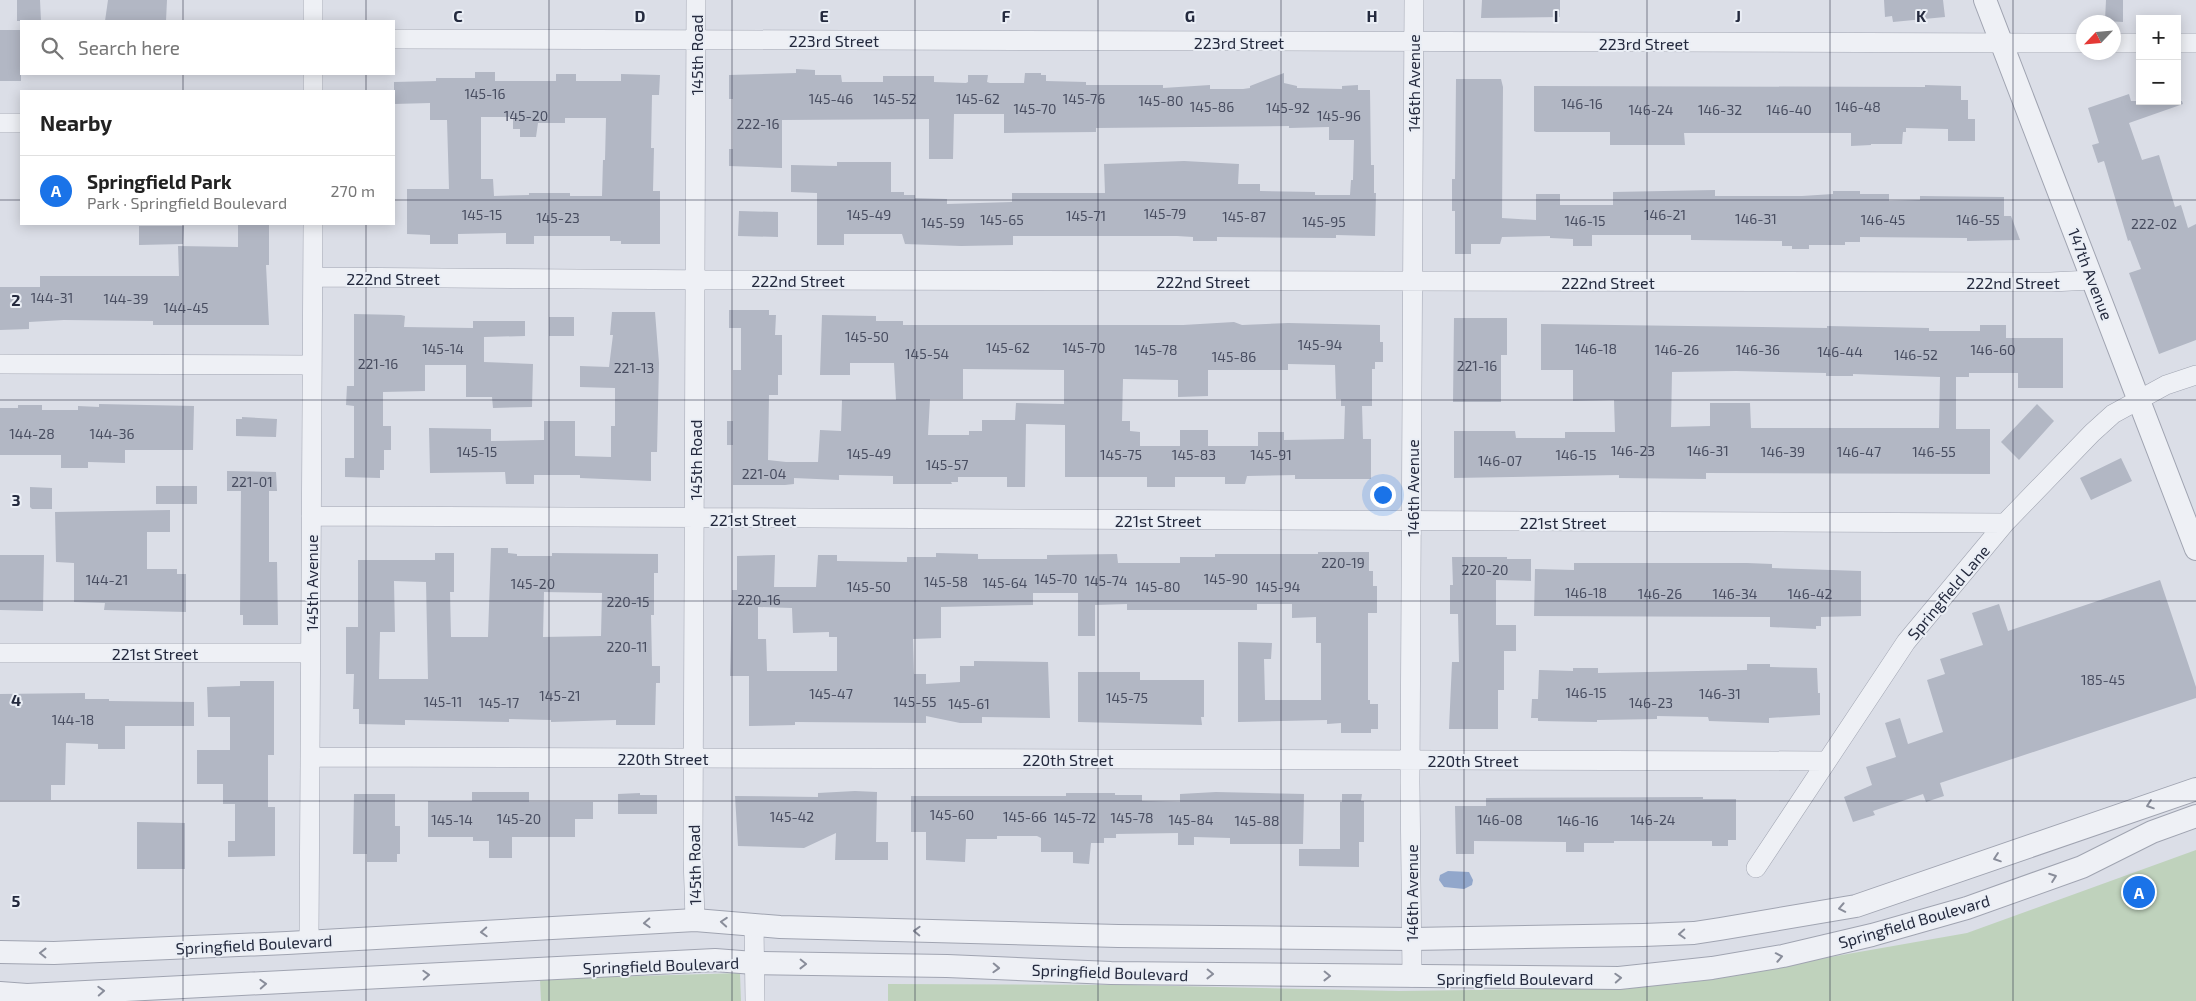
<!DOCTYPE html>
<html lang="en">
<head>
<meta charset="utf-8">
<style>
	:root { --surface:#fff; --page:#f2f2f2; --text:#222; --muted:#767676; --line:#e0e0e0; --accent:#1a73e8 }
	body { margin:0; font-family:"Exo 2",sans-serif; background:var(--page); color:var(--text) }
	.controls { position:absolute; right:15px; top:15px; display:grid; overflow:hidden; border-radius:0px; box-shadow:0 2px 12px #0003 }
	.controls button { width:45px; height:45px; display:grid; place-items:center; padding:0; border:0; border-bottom:1px solid var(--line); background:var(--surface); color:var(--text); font:25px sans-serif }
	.compass { position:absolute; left:2076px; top:15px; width:45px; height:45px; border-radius:50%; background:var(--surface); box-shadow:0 2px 12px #0003; rotate:244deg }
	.you { position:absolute; left:1382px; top:494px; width:18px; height:18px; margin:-12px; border:4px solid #fff; border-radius:50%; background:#1a73e8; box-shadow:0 0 0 8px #1a73e833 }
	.badge { display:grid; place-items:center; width:32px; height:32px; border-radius:50%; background:var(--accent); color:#fff; font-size:16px; font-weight:700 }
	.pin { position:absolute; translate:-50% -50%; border:2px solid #fff; box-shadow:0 1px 5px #0006 }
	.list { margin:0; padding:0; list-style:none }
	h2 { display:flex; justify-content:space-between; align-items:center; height:65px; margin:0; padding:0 20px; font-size:21px }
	h2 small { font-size:16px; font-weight:400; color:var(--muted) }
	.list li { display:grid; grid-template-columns:32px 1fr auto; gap:15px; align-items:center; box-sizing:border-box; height:70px; padding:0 20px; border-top:1px solid var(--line) }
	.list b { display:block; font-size:19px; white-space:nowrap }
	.list p { margin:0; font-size:16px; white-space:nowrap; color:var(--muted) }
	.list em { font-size:16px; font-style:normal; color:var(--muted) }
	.icon { flex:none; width:28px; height:28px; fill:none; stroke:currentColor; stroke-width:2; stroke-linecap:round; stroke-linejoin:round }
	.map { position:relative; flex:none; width:2196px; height:1001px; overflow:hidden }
	.search { position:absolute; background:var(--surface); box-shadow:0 2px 12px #0003; left:20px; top:20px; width:375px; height:55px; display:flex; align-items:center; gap:12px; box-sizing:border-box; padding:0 18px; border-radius:0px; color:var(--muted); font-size:19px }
	.panel { position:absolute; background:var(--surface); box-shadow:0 2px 12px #0003; left:20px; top:90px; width:375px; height:135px; border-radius:0px }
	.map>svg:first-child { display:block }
	.green { fill:#bfd2bc }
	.water { fill:#92a7cb }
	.building { fill:#b2b7c4; fill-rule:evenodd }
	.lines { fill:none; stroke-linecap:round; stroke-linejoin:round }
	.minor-casing { stroke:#a0a4b1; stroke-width:20 }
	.tertiary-casing { stroke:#a0a4b1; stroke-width:24 }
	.minor { stroke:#eef0f5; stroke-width:19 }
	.tertiary { stroke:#eef0f5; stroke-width:22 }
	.oneway { stroke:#898d9a }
	.grid { fill:none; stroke:#242a3e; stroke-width:1; stroke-opacity:0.55 }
	.labels { text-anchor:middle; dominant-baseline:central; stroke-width:4; stroke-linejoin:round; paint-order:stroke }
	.number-label { font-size:14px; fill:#484d60 }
	.street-label { font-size:16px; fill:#242a3e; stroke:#eaeef5 }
	.grid-label { font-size:16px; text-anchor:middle; font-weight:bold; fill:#242a3e; stroke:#eaeef5; stroke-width:4; stroke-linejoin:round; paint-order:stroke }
</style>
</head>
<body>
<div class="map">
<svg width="2196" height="1001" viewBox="0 0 2196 1001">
	<rect width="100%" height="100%" fill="#dbdee7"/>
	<path class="green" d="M2196 850V1001H888V984L1129 985 1399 991 1606 988 1678 984 1967 933Z
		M740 973 741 1001H541L540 979Z"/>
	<path class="water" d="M1448 871 1469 872 1473 880 1472 885 1464 889 1444 887 1439 880 1440 875Z"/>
	<path class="building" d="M17 0H40L41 21H17Z
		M108 0H167L166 21H105Z
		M1482 0H1560V17L1481 18Z
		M1884 0H1943L1945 17 1893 22 1892 16 1885 17Z
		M2106 0H2123V22L2105 21Z
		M0 30H21V81H0Z
		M796 69 815 70V75H841L842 82H883V76H934V82L966 83 968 82V75H988L987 82 990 83H1024L1025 73H1041V75H1046V81L1086 82V85H1163V88L1210 85V89H1243L1250 88V86L1284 73V83L1297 86V88L1342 89V86L1358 85V90H1370L1371 165H1374V193H1376L1375 236 1336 235V238L1217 237V241H1193V237L1177 236H1013V245L961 246 905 244 902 234H844V245H817V193L791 192V165L837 166V162H891V192H904V195H915V198L947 199V204L1012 202V193H1105L1104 164 1184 161 1239 164 1238 184H1260V191L1315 192V195H1350L1351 180H1353L1354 140H1329V127L1289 128V126L1096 128V132L1004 133V114H954L953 159H929V119L782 120V168L729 166V149H733V99H729V75L796 73Z
		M475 72H495V81H556V74H576V81H621V74L660 75 659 95H652L651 148H654L653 191H660V244H621V241H610V236H534V244H506V233L458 234V244H430V235L407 234V189H449L447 120H430V103L394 104V82L436 81V78H475ZM481 117H513V129H520V137H536L538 123H565V118H606L605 160H603L602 196H570V193H529V195L494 196 493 179H481Z
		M1456 79H1501L1503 87 1502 218 1536 220V194H1560V205H1613V192L1715 190V196H1802L1833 194V191H1860V194H1889V201L1920 200V196L2004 197V216H2011L2020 240 1967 241V238L1860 237V242H1845V245H1809V249H1792V246H1782V241L1691 240V235H1592V246H1573V239L1550 238V236L1502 237 1500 244H1471V254H1455V211H1452V179H1455Z
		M1925 85 1961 86V100H1968V119H1975V141H1948V129L1906 128V132H1903L1902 144H1871V145L1851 146V133H1684L1685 145H1610V132H1536L1534 131V86L1925 87Z
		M2129 94 2131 101H2182L2183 104 2129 123 2142 160 2159 155 2175 207 2181 205 2188 228 2196 224V340L2159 354 2129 273 2141 269 2130 240 2128 241 2104 161 2098 163 2092 145 2099 143 2088 108Z
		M739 211 778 212V237L738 236Z
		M238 224H269V265H266L269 325H153V321L64 320 29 322V329L0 330V287H40V276H179L178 246 238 247Z
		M139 226H184L183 244 139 245Z
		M729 310H769V315H776L775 335H782V375H778V395H769L768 460 786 462H818L820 430 841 431 842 400H896L894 363H850V375H820L822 315 876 316V321H903V325H1183L1234 322 1242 325 1288 323 1380 325V342H1383V362H1375V369H1372V406H1362L1363 439H1371V479H1295V475L1247 476 1245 484H1225V477H1175V487H1147V477H1065V425L1026 424 1025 487H1007V477H958V482H951L952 484H893V476L839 475V480L794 478V484L785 485H733V445H727V421H733V370H741V328H729ZM1288 364 1335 365 1336 399H1341V406H1345L1344 439 1284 440V432H1258V446H1208V430H1180V446H1140V432L1130 431V421H1122L1123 379 1178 380V397L1208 396V370H1288ZM963 369 1064 370V404L1016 403 1015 420H982V431H969V435H928L930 399H963Z
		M612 312H655L659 363 657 452H651V481L580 478V475H534V484H506L505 472 430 473 429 428 491 429V441L544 440V421H575V456L611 457V426H615V388L580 387V366L609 367 613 335H610Z
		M354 314 401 315 405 316 404 327 473 328V321H525V336L484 337V362L533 364 532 407 493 408 492 397H466V365H425V391L383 392V426H391V450H384V470H380V478L345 477V458H354V406L346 405 347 386H354Z
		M549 317H574V336H549Z
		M1454 318H1507V355H1501V402H1453Z
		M1541 324 1827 328V326L1929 328V331H1980V325H2006V338H2063V388H2018V373H1969V377H1956V429H1990V474L1706 473V479L1619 478V475L1454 478V431H1515L1516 438H1565V432H1615L1614 400 1573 401V370H1541ZM1736 371 1826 373V376H1853V374L1940 377 1939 428H1751L1750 403H1710V426L1671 427 1672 372Z
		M99 404 194 406 193 450H125V463L88 462V468H61V455H0V408H18V405H42V410H78V406L99 407Z
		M2037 404 2054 421 2019 460 2001 442Z
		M242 417 277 419 276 437 236 436V419H242Z
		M2121 458 2132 481 2091 500 2080 478Z
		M227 471 276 472 277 491H269V562H277L278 625H243V615H240L241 491H227Z
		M156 486H197V504H156Z
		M30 487 52 488V509H32L30 507Z
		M170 510V532H147V569H177V574H186V612L104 610 105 603 74 602V563L56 562 55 512Z
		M491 548H508V553L517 554V556H552V553L658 554V573H654V615H651L652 666H660V683H656L655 725H616V720L551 722V720L509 719V722L405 720V725L359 724V709H353L354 674H346V627H358V560H435V553H454V592H450L451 637H488ZM394 581 426 582 428 679H379L380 632H395ZM544 592 602 593 601 636 543 637Z
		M1318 552H1369V571H1373V586H1377V613H1368V700H1370V704H1378V729H1371V733H1341V723L1327 724V720L1238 722V642L1272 643 1271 659H1264L1265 700H1321V643H1316V617L1292 618V604H1257V610H1127V604L1095 605V636H1078V593H1033V605L941 607V638L913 639 914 674H926V684L960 682V666H974V661L1048 662 1050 718 982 717V723H960L926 716V723L795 722V725L749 726V676H730L732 590H737V556L775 555 774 587H816L818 555H837V561L907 562V557H936V553L978 554V559H1047V555L1117 554 1118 563H1180V557H1215V554H1318ZM758 607 792 608 793 633 829 632V637H837V671H767L766 639H758Z
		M0 555H44L43 611 0 610Z
		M1452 557H1507V559H1531V581L1496 580V625H1516V651H1504V690H1498V729H1449L1452 662H1459L1458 614H1450V585H1453Z
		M1574 563H1747L1772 564V568L1861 571V616L1821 617V626H1816V629L1770 627V617L1534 616 1535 569 1574 570Z
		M2160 580 2196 687V698L1940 783 1944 796 1926 802 1923 794 1873 811 1875 815 1853 822 1844 797 1872 785 1866 767 1896 757 1885 723 1900 718 1908 744 1943 732 1927 680 1945 674 1940 659 1983 645 1972 613 1999 604 2008 631Z
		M1747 664H1770V667L1817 668 1818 693H1820V715L1769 718V723L1709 721 1708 717 1657 716V719L1597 720V722L1538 721V718H1531L1532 699H1538L1539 670 1573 671V668H1598V673L1747 670Z
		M1078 672H1140V680H1204V717H1201L1202 725 1078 722Z
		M240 681H274V755H268V807H275V856L228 857V841H235V804H223V784H197V750H230V717H208L207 687 240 686Z
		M85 693V699H109V701L194 702V726H125V749H98V744L66 743 65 785H51V800H0V694Z
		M855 791 877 792 876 842H888V860H835L836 833 804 848 738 846 735 796 818 797V793Z
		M472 792H529V802H593V819H575V837H512V858H489V841H473V837H428V801H472Z
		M1216 792 1304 794 1303 844H1230V838L1194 837V845H1178V833L1116 834V838H1104V843H1091L1089 864 1073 863V852H1041V838L1037 836H997V839H966L965 862 926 860V832H911V796H1066V793H1115V795H1142V801L1180 802V794Z
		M640 793V795H657V814H618V794Z
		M354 794H395V826H400V854H397V862H367V854H353Z
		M1342 794H1362L1361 801H1364V842H1359V867L1299 866V849H1340V802H1342Z
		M1703 797V799H1736V840H1728V846H1712V841H1614V843H1584V852H1566V842L1474 841V854H1456L1455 806H1486V798Z
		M137 822 185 823V869H137Z"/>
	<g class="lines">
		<g class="minor-casing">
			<path id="minor" d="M313 0V21
				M394 39 2084 43
				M2114 43H2140
				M2177 43H2196
				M313 74V91
				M0 123H21
				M313 277 724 280 2051 282 2092 280
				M0 364 312 365
				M311 516 2005 523
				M0 653H310
				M310 757 1826 761
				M1756 868 1906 642 2005 523 2092 433 2113 414 2166 385 2196 375
				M695 920 693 856 696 0
				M754 924 755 1001
				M309 942 313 224
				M1412 977 1410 782 1414 0"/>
		</g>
		<g class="tertiary-casing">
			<path id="tertiary" d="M1985 0 2196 549
				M0 952 54 953 287 943 695 920 780 927 1118 936 1411 939 1643 935 1694 933 1720 929 1856 906 2196 789
				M0 993 27 995 715 960 754 963 947 966 1111 973 1619 978 1712 968 1783 956 1872 935 1967 908 2082 867 2152 832 2196 816"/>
		</g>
		<use href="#minor" class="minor"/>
		<use href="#tertiary" class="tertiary"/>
	</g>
	<defs><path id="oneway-chevron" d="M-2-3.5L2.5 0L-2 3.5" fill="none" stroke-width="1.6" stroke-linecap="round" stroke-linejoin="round" transform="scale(1.25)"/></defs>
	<g class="oneway">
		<use href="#oneway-chevron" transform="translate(2150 805) rotate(161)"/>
		<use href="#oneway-chevron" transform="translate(1997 858) rotate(161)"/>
		<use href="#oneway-chevron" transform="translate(2053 877) rotate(-20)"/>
		<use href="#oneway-chevron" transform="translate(1842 908) rotate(169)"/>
		<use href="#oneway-chevron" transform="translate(724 922) rotate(-176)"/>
		<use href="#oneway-chevron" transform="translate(647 923) rotate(177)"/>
		<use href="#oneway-chevron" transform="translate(917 931) rotate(-178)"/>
		<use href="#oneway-chevron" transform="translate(484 932) rotate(177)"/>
		<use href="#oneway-chevron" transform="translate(1682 934) rotate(177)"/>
		<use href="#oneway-chevron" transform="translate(43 953) rotate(-179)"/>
		<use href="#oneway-chevron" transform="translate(1779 957) rotate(-11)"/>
		<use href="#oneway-chevron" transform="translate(803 964) rotate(1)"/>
		<use href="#oneway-chevron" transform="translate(996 968) rotate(2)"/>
		<use href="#oneway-chevron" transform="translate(1210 974) rotate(1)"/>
		<use href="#oneway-chevron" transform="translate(426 975) rotate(-3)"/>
		<use href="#oneway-chevron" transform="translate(1327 976) rotate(1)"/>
		<use href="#oneway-chevron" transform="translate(1618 978) rotate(-3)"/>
		<use href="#oneway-chevron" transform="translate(263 984) rotate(-3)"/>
		<use href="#oneway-chevron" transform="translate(101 991) rotate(-3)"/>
	</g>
	<path class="grid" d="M183 0V21M366 0V21M549 0V1001M732 0V1001M915 0V1001M1098 0V1001M1281 0V1001M1464 0V1001M1647 0V1001M1830 0V1001M2013 0V1001M183 74V91M366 74V91M0 200H21M394 200H2196M183 224V1001M366 224V1001M0 400H2196M0 601H2196M0 801H2196"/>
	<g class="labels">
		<g class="number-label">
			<text x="485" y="93">145-16</text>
			<text x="831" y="98">145-46</text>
			<text x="895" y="98">145-52</text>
			<text x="978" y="98">145-62</text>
			<text x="1084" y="98">145-76</text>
			<text x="1161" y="100">145-80</text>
			<text x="1582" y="103">146-16</text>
			<text x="1212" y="106">145-86</text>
			<text x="1858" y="106">146-48</text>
			<text x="1288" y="107">145-92</text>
			<text x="1035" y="108">145-70</text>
			<text x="1651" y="109">146-24</text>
			<text x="1720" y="109">146-32</text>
			<text x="1789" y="109">146-40</text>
			<text x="526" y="115">145-20</text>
			<text x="1339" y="115">145-96</text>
			<text x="758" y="123">222-16</text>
			<text x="1165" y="213">145-79</text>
			<text x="482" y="214">145-15</text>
			<text x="869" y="214">145-49</text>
			<text x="1665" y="214">146-21</text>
			<text x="1086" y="215">145-71</text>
			<text x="1244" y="216">145-87</text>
			<text x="558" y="217">145-23</text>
			<text x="1756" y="218">146-31</text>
			<text x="1002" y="219">145-65</text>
			<text x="1883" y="219">146-45</text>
			<text x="1978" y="219">146-55</text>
			<text x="1585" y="220">146-15</text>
			<text x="1324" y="221">145-95</text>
			<text x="943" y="222">145-59</text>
			<text x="2154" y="223">222-02</text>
			<text x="52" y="297">144-31</text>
			<text x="126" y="298">144-39</text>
			<text x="186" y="307">144-45</text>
			<text x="867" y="336">145-50</text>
			<text x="1320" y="344">145-94</text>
			<text x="1008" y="347">145-62</text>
			<text x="1084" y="347">145-70</text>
			<text x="443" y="348">145-14</text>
			<text x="1596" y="348">146-18</text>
			<text x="1156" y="349">145-78</text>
			<text x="1677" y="349">146-26</text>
			<text x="1758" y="349">146-36</text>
			<text x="1993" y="349">146-60</text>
			<text x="1840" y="351">146-44</text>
			<text x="927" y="353">145-54</text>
			<text x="1916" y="354">146-52</text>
			<text x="1234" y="356">145-86</text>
			<text x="378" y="363">221-16</text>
			<text x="1477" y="365">221-16</text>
			<text x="634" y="367">221-13</text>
			<text x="32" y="433">144-28</text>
			<text x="112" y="433">144-36</text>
			<text x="1633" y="450">146-23</text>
			<text x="1708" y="450">146-31</text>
			<text x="477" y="451">145-15</text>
			<text x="1783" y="451">146-39</text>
			<text x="1859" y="451">146-47</text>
			<text x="1934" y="451">146-55</text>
			<text x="869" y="453">145-49</text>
			<text x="1121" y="454">145-75</text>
			<text x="1194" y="454">145-83</text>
			<text x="1271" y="454">145-91</text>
			<text x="1576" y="454">146-15</text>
			<text x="1500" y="460">146-07</text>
			<text x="947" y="464">145-57</text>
			<text x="764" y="473">221-04</text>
			<text x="252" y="481">221-01</text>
			<text x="1343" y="562">220-19</text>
			<text x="1485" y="569">220-20</text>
			<text x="1056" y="578">145-70</text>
			<text x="1226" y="578">145-90</text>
			<text x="107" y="579">144-21</text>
			<text x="1106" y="580">145-74</text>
			<text x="946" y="581">145-58</text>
			<text x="1005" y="582">145-64</text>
			<text x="533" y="583">145-20</text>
			<text x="869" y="586">145-50</text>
			<text x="1158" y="586">145-80</text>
			<text x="1278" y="586">145-94</text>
			<text x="1586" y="592">146-18</text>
			<text x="1660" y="593">146-26</text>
			<text x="1735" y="593">146-34</text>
			<text x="1810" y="593">146-42</text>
			<text x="759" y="599">220-16</text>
			<text x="628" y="601">220-15</text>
			<text x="627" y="646">220-11</text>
			<text x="2103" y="679">185-45</text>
			<text x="1586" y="692">146-15</text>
			<text x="831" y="693">145-47</text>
			<text x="1720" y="693">146-31</text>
			<text x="560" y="695">145-21</text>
			<text x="1127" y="697">145-75</text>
			<text x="443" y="701">145-11</text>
			<text x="915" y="701">145-55</text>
			<text x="499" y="702">145-17</text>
			<text x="1651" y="702">146-23</text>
			<text x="969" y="703">145-61</text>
			<text x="73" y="719">144-18</text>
			<text x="952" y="814">145-60</text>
			<text x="792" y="816">145-42</text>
			<text x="1025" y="816">145-66</text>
			<text x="1075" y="817">145-72</text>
			<text x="1132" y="817">145-78</text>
			<text x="519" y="818">145-20</text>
			<text x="452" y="819">145-14</text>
			<text x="1191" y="819">145-84</text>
			<text x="1500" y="819">146-08</text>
			<text x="1653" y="819">146-24</text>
			<text x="1257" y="820">145-88</text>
			<text x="1578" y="820">146-16</text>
		</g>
		<g class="street-label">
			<text x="834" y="40">223rd Street</text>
			<text x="1239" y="42">223rd Street</text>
			<text x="1644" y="43">223rd Street</text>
			<text transform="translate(696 55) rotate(-90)">145th Road</text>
			<text transform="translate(1413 83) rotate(-90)">146th Avenue</text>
			<text transform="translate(2091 274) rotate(69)">147th Avenue</text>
			<text x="393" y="278">222nd Street</text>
			<text x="798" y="280">222nd Street</text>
			<text x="1203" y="281">222nd Street</text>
			<text x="1608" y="282">222nd Street</text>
			<text x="2013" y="282">222nd Street</text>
			<text transform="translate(695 460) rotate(-90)">145th Road</text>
			<text transform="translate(1412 488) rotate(-90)">146th Avenue</text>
			<text x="753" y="519">221st Street</text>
			<text x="1158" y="520">221st Street</text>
			<text x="1563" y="522">221st Street</text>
			<text transform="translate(311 583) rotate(-90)">145th Avenue</text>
			<text transform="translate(1948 592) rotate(-50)">Springfield Lane</text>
			<text x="155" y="653">221st Street</text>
			<text x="663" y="758">220th Street</text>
			<text x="1068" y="759">220th Street</text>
			<text x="1473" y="760">220th Street</text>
			<text transform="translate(694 865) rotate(-91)">145th Road</text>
			<text transform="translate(1411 893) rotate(-90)">146th Avenue</text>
			<text transform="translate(1914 921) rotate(-16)">Springfield Boulevard</text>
			<text transform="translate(254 944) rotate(-3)">Springfield Boulevard</text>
			<text transform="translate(661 965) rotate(-2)">Springfield Boulevard</text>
			<text transform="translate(1110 972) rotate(2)">Springfield Boulevard</text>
			<text x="1515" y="978">Springfield Boulevard</text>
		</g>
	</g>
	<g class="grid-label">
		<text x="458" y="22">C</text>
		<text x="640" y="22">D</text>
		<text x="824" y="22">E</text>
		<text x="1006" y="22">F</text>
		<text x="1190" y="22">G</text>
		<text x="1372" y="22">H</text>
		<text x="1556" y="22">I</text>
		<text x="1738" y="22">J</text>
		<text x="1921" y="22">K</text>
		<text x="16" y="306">2</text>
		<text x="16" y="506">3</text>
		<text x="16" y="706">4</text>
		<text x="16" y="907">5</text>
	</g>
</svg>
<div class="controls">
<button>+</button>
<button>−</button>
</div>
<svg class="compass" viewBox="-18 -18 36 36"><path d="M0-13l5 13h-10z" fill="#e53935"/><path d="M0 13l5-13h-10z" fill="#767676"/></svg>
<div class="you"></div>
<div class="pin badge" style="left:2139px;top:892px">A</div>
<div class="search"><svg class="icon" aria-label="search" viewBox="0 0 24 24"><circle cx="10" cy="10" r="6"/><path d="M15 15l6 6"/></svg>Search here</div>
<section class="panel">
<h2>Nearby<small></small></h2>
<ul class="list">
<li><span class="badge">A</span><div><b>Springfield Park</b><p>Park · Springfield Boulevard</p></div><em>270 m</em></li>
</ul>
</section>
</div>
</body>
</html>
